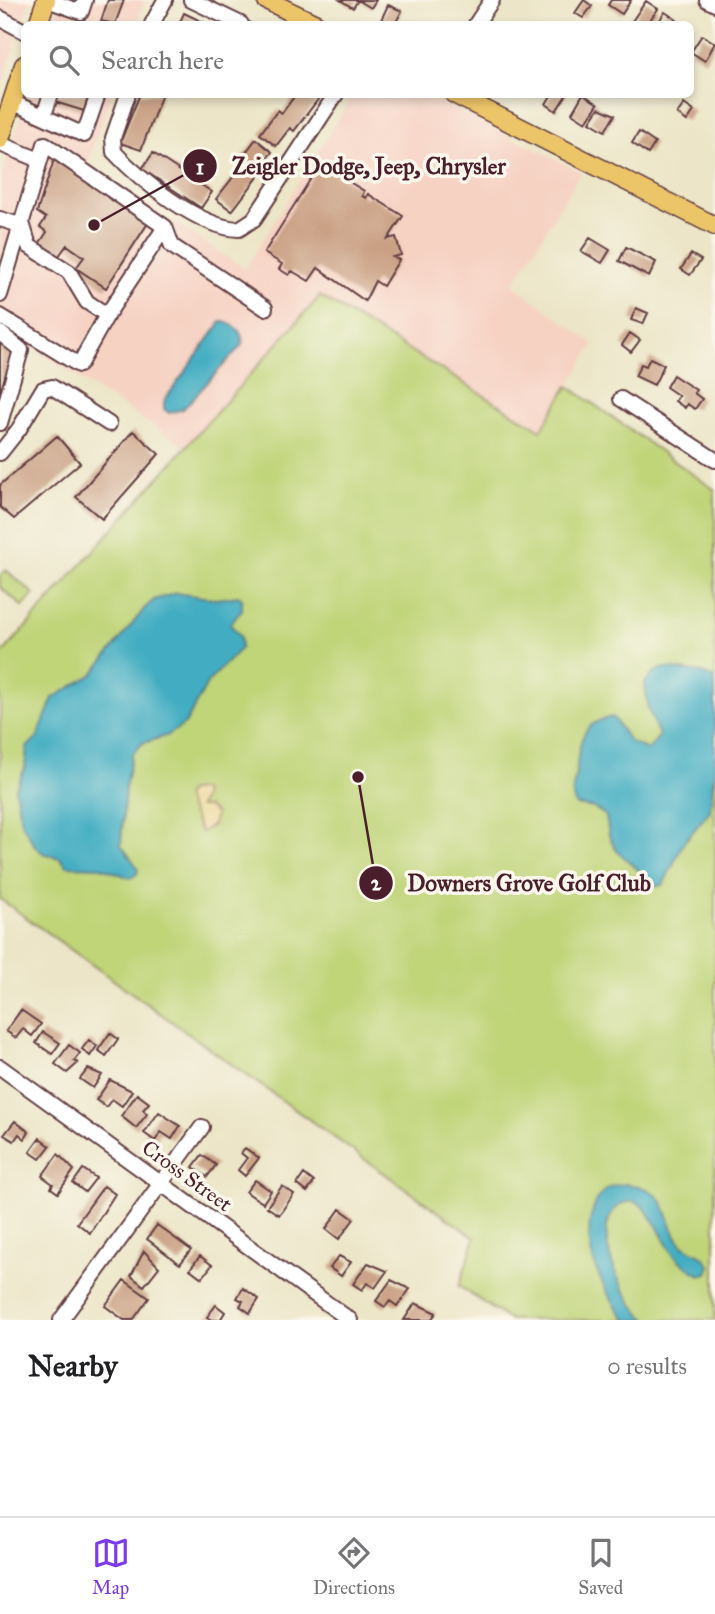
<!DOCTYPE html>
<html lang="en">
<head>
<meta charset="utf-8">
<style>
	:root { --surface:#fff; --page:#f2f2f2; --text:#202124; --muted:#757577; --line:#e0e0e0; --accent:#7c3aed }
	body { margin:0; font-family:"IM FELL Great Primer",serif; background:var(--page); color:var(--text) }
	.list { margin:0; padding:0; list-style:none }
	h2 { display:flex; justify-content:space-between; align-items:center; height:91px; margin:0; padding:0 28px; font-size:30px }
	h2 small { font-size:23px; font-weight:400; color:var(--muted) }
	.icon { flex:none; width:38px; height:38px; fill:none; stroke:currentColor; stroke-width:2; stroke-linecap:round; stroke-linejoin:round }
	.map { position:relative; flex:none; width:715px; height:1320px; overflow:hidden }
	.search { position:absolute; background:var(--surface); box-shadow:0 4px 10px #0003; left:21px; right:21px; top:21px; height:77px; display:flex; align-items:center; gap:18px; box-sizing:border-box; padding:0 24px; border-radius:10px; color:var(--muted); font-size:26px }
	.sheet { height:196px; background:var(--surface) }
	nav { display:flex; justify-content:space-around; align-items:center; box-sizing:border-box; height:98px; border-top:2px solid var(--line); background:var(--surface); font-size:19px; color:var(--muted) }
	nav a { display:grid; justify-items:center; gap:4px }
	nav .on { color:var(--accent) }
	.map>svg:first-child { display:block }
	.built { fill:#f6d2c3 }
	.green { fill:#c0d478; stroke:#857a52; stroke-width:2 }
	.sand { fill:#eeda9e; stroke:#9c7c64; stroke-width:2 }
	.water { fill:#43adc2; stroke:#466676; stroke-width:2 }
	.building { fill:#c99f82 }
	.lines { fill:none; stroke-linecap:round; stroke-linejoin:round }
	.minor-casing { stroke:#623d42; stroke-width:18 }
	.major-casing { stroke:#623d42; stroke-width:21 }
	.minor { stroke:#fff; stroke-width:14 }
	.major { stroke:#edc569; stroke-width:18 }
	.labels { text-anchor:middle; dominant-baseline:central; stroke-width:7; stroke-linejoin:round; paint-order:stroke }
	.street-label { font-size:21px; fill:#4a1f2b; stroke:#fbf7ec }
	.leader { fill:none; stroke:#4a1f2b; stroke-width:2.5 }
	.callout-dot { fill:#4a1f2b; stroke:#fbf7ec; stroke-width:2.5 }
	.mark-label { font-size:21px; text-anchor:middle; font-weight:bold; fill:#fff }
	.callout-label { font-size:23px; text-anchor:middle; font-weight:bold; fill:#4a1f2b; stroke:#fbf7ec; stroke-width:7; stroke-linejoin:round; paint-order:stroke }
</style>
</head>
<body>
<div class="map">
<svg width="715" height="1320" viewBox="0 0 715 1320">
	<rect width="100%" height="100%" fill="#fbf7ec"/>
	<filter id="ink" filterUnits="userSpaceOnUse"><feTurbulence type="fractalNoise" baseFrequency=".0143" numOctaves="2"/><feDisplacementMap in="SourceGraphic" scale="14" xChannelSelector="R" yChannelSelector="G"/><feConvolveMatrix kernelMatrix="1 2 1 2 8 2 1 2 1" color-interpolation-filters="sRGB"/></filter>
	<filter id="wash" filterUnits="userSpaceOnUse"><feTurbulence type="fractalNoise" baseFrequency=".00686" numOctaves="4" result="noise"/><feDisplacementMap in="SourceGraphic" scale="28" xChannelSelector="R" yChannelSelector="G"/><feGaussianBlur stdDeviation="1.57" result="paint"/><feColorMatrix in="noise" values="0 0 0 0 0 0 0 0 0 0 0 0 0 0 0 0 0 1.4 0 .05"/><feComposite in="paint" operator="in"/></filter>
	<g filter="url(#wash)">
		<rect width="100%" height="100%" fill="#ece5c7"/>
		<path class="built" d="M0 0H30L0 90Z
			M60 0H145L136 24H52Z
			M28 95H111L87 164 245 269 353 95H428L581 172 513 285 594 344 542 430 320 296 186 447 28 345 0 416V179Z"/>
		<path class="green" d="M320 296 541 430 568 386 715 490V1320H509L459 1286 475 1238 0 899V656Z
			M6 570 34 594 23 607 0 587V576Z"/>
		<path class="sand" d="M202 790 204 794 199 807H207L216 814 213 825 201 832 185 797 189 791Z"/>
		<path class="water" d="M221 322C232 321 245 333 242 345L183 409 169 413 164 409V401Z
			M176 593 216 599 238 596 242 599V610L230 624 240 636 241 648 208 682 185 724 166 736 143 743 132 754 125 788 121 845 138 868 137 874 130 878 101 867 67 866 60 858 43 853 35 846 21 822 15 789 25 768 27 747 37 738 53 698 93 674 145 608 154 600Z
			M664 668 703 673 715 679V764L710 811 684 842 663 885 656 886 616 850 609 836 606 816 594 808 576 805C569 793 575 785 576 772 580 744 579 722 613 717L630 742 648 750 659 736 648 708 645 683 654 672Z
			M627 1184C675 1191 660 1215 680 1242 689 1253 705 1252 710 1266L707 1273 701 1275C658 1253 668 1230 640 1204L632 1201C579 1209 622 1303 648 1320H626C602 1290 579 1245 594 1207 600 1190 609 1185 627 1184Z"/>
		<g id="blocks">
			<path class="building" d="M108 0H124L115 24 101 21Z
				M340 0H376L371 8 358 0 353 8Z
				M584 0 592 6 583 18 575 13Z
				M611 0H631L622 14 608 5Z
				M646 1 658 9 647 24H630Z
				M388 5 402 11 395 24 381 20Z
				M665 12 677 20 675 24H657Z
				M184 13 207 24H179Z
				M702 35 715 43 705 61 691 52Z
				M57 94H89L84 111 55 102Z
				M140 94H162L141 150 120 143Z
				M296 94H322L294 131 290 128 276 146 260 134 278 110 282 113Z
				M552 94H567L556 111 546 104Z
				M583 94 598 104 586 122 572 113Z
				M684 104 694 111 687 121 677 114Z
				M599 108 615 115 605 131 590 122Z
				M639 132 655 143 648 154 632 143Z
				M256 139 272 152 258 170 261 173 232 211 216 199 244 163 240 160Z
				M153 153 212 192 201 208 142 169Z
				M54 160 148 223 106 288 76 268 84 257 67 245 58 257 39 244 47 232 40 227 46 218 37 212Z
				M320 164 364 191 362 196 366 198 368 194 403 216 388 239 396 237 401 255 393 257 399 260 383 286 375 281 365 301 318 268 309 281 292 271 289 275 279 269 282 264 264 253Z
				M590 238 610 250 602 263 581 251Z
				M626 247 656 262 649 277 619 261Z
				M691 254 701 260 690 275 681 269Z
				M636 308 648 313 643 324 631 320Z
				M630 333 640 340 631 352 622 345Z
				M0 339 15 353 0 395Z
				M650 358 664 365 654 385 635 376 641 364 646 366Z
				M673 375 696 390 694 393 702 399 695 409 687 404 685 408 675 401 679 396 666 387Z
				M133 431 159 454 102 519 76 497Z
				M57 436 80 463 14 519 0 507V485Z
				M21 1010 41 1024 32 1036 23 1029 16 1038 6 1031Z
				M43 1032 60 1043 52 1054 36 1043Z
				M110 1033 118 1039 106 1056 98 1050Z
				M89 1040 97 1046 90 1056 82 1049Z
				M69 1045 80 1053 74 1061 78 1063 67 1073 55 1064Z
				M88 1069 102 1075 93 1088 80 1079Z
				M110 1080 132 1091 122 1106 112 1099 106 1107 96 1100Z
				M137 1094 149 1103 143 1110 147 1114 136 1128 121 1116Z
				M159 1112 180 1126 172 1139 161 1132 155 1141 144 1133Z
				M15 1121 29 1132 25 1139 19 1134 14 1141 4 1135Z
				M40 1138 50 1146 40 1159 30 1152Z
				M245 1148 259 1158 245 1176 238 1170 247 1158 241 1153Z
				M58 1154 74 1170 58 1193 51 1188 53 1184 42 1176Z
				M202 1155 216 1165 207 1177 193 1167Z
				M83 1169 96 1178 85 1192 73 1183Z
				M304 1174 314 1182 307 1192 297 1184Z
				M255 1180 271 1191 263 1203 246 1192Z
				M104 1186 115 1194 90 1233 77 1223Z
				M282 1186 294 1194 279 1215 267 1207Z
				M340 1209 354 1219 339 1239 326 1229Z
				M157 1225 191 1250 180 1264 147 1239Z
				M144 1251 159 1267 144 1286 131 1276Z
				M200 1256 212 1265 202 1278 190 1269Z
				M339 1256 351 1262 341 1276 330 1268Z
				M368 1263 387 1271 375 1288 367 1283 362 1290 353 1284Z
				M124 1280 149 1298 133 1320H124L105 1306Z
				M391 1280 410 1289 397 1306 390 1301 385 1307 376 1301Z
				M243 1288 259 1299 250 1313 240 1306 243 1301 237 1298Z
				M415 1303 436 1313 431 1320H404Z
				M216 1305 225 1312 220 1320H212L207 1317Z"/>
		</g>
	</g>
	<g filter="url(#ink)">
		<use href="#blocks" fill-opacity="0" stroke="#623d42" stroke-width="2"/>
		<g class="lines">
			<g class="minor-casing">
				<path id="minor" d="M47 0 81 12 85 0
					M191 0 241 24
					M707 0 715 4
					M0 18 24 31
					M152 24 165 0
					M476 24 492 0
					M128 94 113 138 114 152C140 180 200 228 239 229L254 219 336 94
					M12 102 84 135 98 94
					M44 115 51 94
					M0 144 40 160
					M0 219 23 226
					M165 227 172 246 265 308
					M0 295 45 144 165 227 107 315 87 302 69 272 29 246 23 226
					M0 316 79 365 107 315
					M0 333 21 350 0 423
					M621 399 715 460
					M0 453 19 429 43 389 52 387 109 424
					M0 1067 350 1320
					M61 1320 202 1127"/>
			</g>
			<g class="major-casing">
				<path id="major" d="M266 0 316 24
					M38 24 46 0
					M454 94 715 226
					M0 139 24 65"/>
			</g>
			<use href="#minor" class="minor"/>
			<use href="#major" class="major"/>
		</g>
	</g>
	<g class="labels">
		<g class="street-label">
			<text transform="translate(187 1176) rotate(36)">Cross Street</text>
		</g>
	</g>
	<path class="leader" d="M94 225L200 166M358 777L376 883"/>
	<g class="callout-dot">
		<circle cx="94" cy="225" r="7"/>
		<circle cx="358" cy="777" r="7"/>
		<circle cx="200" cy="166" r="18"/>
		<circle cx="376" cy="883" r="18"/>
	</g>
	<g class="mark-label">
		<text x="200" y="174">1</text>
		<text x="376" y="890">2</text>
	</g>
	<g class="callout-label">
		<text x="369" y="174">Zeigler Dodge, Jeep, Chrysler</text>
		<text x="529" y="891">Downers Grove Golf Club</text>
	</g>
</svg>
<div class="search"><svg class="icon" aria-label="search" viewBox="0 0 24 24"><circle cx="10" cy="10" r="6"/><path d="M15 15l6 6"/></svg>Search here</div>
</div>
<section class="sheet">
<h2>Nearby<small>0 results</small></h2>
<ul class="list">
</ul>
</section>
<nav>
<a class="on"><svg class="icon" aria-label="map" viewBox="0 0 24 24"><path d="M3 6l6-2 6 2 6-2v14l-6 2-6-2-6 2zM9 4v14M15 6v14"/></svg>Map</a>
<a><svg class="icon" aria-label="directions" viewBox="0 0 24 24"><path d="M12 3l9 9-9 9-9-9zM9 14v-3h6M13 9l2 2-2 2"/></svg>Directions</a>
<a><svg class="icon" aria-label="saved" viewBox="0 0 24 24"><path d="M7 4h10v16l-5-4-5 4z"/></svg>Saved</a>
</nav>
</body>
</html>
